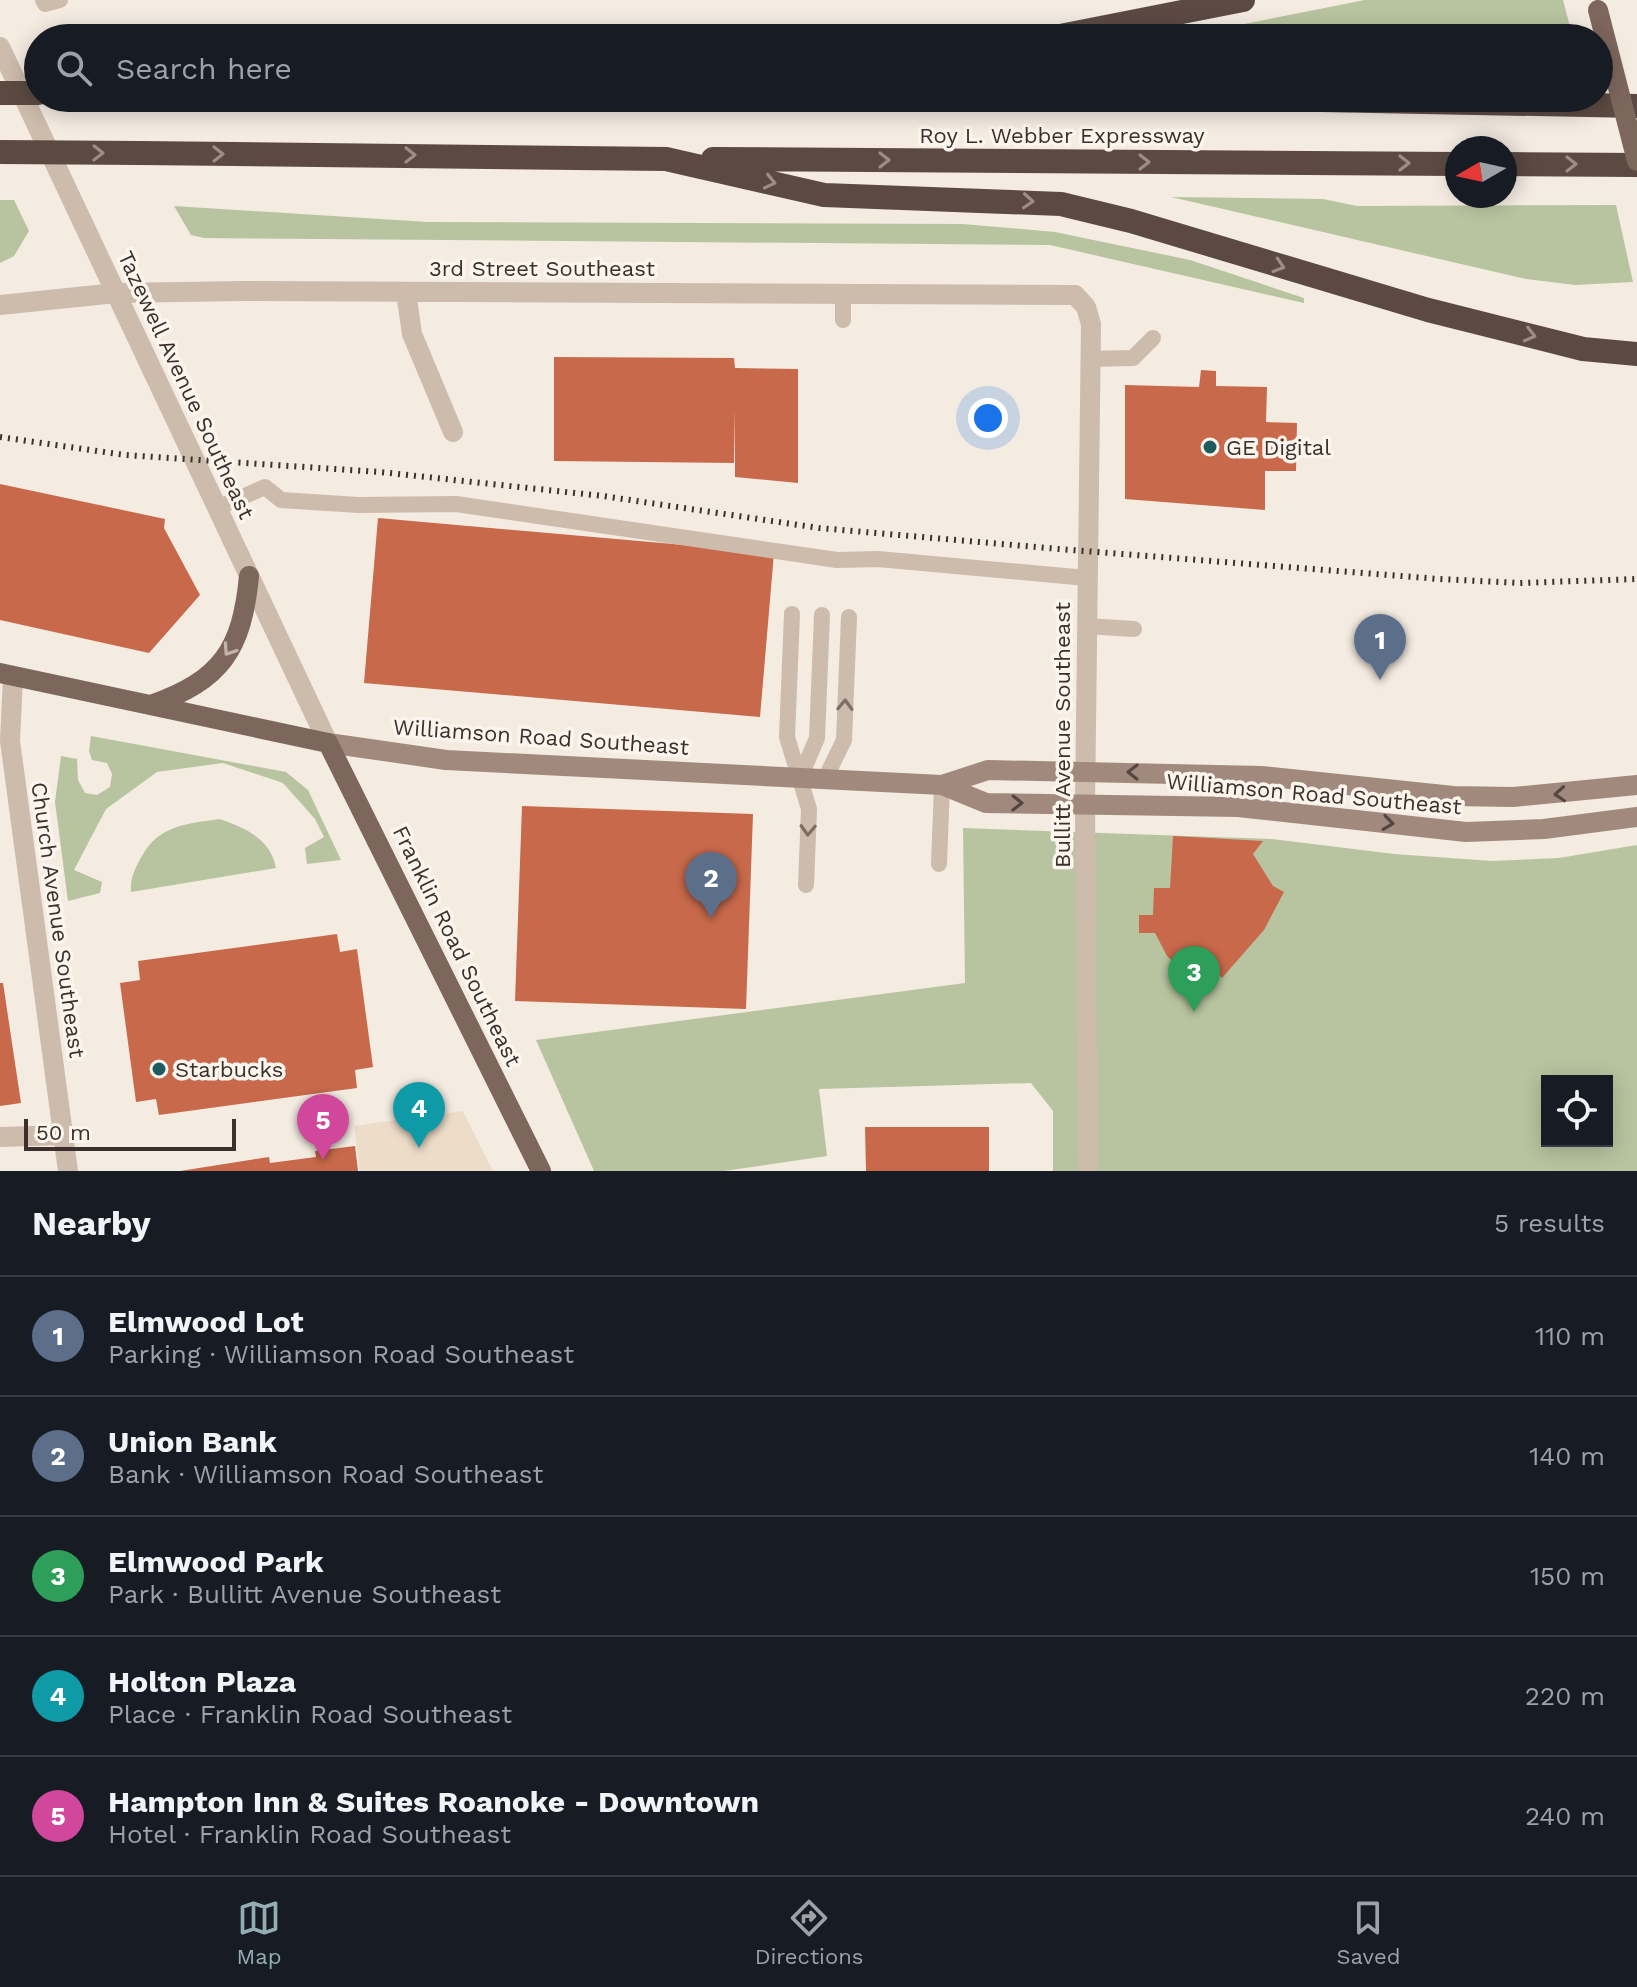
<!DOCTYPE html>
<html lang="en">
<head>
<meta charset="utf-8">
<style>
	:root { --surface:#171b24; --page:#20242c; --text:#f1f3f6; --muted:#9ea1a6; --line:#363941; --accent:#92aeb2 }
	body { margin:0; font-family:"Work Sans",sans-serif; background:var(--page); color:var(--text) }
	.controls { position:absolute; right:24px; bottom:24px; display:grid; overflow:hidden; border-radius:0px; box-shadow:0 4px 20px #0003 }
	.controls button { width:72px; height:72px; display:grid; place-items:center; padding:0; border:0; border-bottom:2px solid var(--line); background:var(--surface); color:var(--text); font:40px sans-serif }
	.compass { position:absolute; left:1445px; top:136px; width:72px; height:72px; border-radius:50%; background:var(--surface); box-shadow:0 4px 20px #0003; rotate:261deg }
	.scale { position:absolute; left:24px; bottom:20px; width:212px; box-sizing:border-box; padding-left:8px; border:4px solid #3b302b; border-top:0; font-size:22px; line-height:28px; white-space:nowrap; color:#3b302b; -webkit-text-stroke:6px #fbf5ee; paint-order:stroke }
	.you { position:absolute; left:988px; top:418px; width:28px; height:28px; margin:-20px; border:6px solid #fff; border-radius:50%; background:#1a73e8; box-shadow:0 0 0 12px #1a73e833 }
	.badge { display:grid; place-items:center; width:52px; height:52px; border-radius:50%; background:var(--accent); color:#fff; font-size:26px; font-weight:700 }
	.pin { position:absolute; translate:-50% -66px; filter:drop-shadow(0 2px 4px #0008) }
	.pin::after { content:''; position:absolute; top:42px; width:28px; height:24px; background:inherit; clip-path:polygon(0 0,100% 0,50% 100%) }
	.list { margin:0; padding:0; list-style:none }
	h2 { display:flex; justify-content:space-between; align-items:center; height:104px; margin:0; padding:0 32px; font-size:34px }
	h2 small { font-size:26px; font-weight:400; color:var(--muted) }
	.list li { display:grid; grid-template-columns:52px 1fr auto; gap:24px; align-items:center; box-sizing:border-box; height:120px; padding:0 32px; border-top:2px solid var(--line) }
	.list b { display:block; font-size:30px; white-space:nowrap }
	.list p { margin:0; font-size:26px; white-space:nowrap; color:var(--muted) }
	.list em { font-size:26px; font-style:normal; color:var(--muted) }
	.icon { flex:none; width:44px; height:44px; fill:none; stroke:currentColor; stroke-width:2; stroke-linecap:round; stroke-linejoin:round }
	.map { position:relative; flex:none; width:1637px; height:1171px; overflow:hidden }
	.search { position:absolute; background:var(--surface); box-shadow:0 4px 20px #0003; left:24px; right:24px; top:24px; height:88px; display:flex; align-items:center; gap:20px; box-sizing:border-box; padding:0 28px; border-radius:44px; color:var(--muted); font-size:30px }
	.sheet { height:704px; background:var(--surface) }
	nav { display:flex; justify-content:space-around; align-items:center; box-sizing:border-box; height:112px; border-top:2px solid var(--line); background:var(--surface); font-size:22px; color:var(--muted) }
	nav a { display:grid; justify-items:center; gap:4px }
	nav .on { color:var(--accent) }
	.map>svg:first-child { display:block }
	.green { fill:#b8c4a0; fill-rule:evenodd }
	.plaza { fill:#ecdcc8 }
	.building { fill:#c8694b }
	.lines { fill:none; stroke-linecap:round; stroke-linejoin:round }
	.service { stroke:#cdbbac; stroke-width:16 }
	.pedestrian { stroke:#cdbbac; stroke-width:20 }
	.minor { stroke:#cdbbac; stroke-width:20 }
	.tertiary { stroke:#cdbbac; stroke-width:20 }
	.secondary { stroke:#a18a7d; stroke-width:20 }
	.primary { stroke:#7d675c; stroke-width:20 }
	.motorway { stroke:#5c4a42; stroke-width:24 }
	.rail { stroke:#3b302b; stroke-width:6; stroke-dasharray:2 6; stroke-linecap:butt }
	.primary-bridge { stroke:#7d675c; stroke-width:20 }
	.motorway-bridge { stroke:#5c4a42; stroke-width:24 }
	.oneway { stroke:#9c8e87 }
	.oneway2 { stroke:#c2b5ac }
	.oneway3 { stroke:#7d6f65 }
	.oneway4 { stroke:#544640 }
	.poi-dot { fill:#1f5a5e; stroke:#fbf5ee; stroke-width:3 }
	.labels { text-anchor:middle; dominant-baseline:central; stroke-width:7; stroke-linejoin:round; paint-order:stroke }
	.street-label { font-size:22px; fill:#3b302b; stroke:#fbf5ee }
	.poi-label { font-size:22px; fill:#3b302b; stroke:#fbf5ee; text-anchor:start }
</style>
</head>
<body>
<div class="map">
<svg width="1637" height="1171" viewBox="0 0 1637 1171">
	<rect width="100%" height="100%" fill="#f4ebe1"/>
	<path class="green" d="M1365 0H1563L1573 38H1141L1173 33 1183 36Z
		M1171 197 1323 199 1357 206 1616 205 1633 282 1575 285 1526 279Z
		M0 200H14L29 231 14 256 0 263Z
		M174 206 428 222 963 224 1055 232 1190 260 1304 298V303L1050 245 204 238 191 235Z
		M91 736 286 772 308 790 341 860 307 864 305 848 324 837 315 819 283 783 223 763 157 772 106 809 74 870 102 882 100 893 68 901 55 802 61 756 77 759 78 780 85 793 97 795 110 787 112 774 107 763 92 760 89 751Z
		M219 819C244 827 271 839 276 868L131 892C130 878 135 868 142 856 159 825 187 824 219 819Z
		M963 828 1272 839 1394 854 1492 861 1559 858 1637 845V1171H1053V1111L1031 1083 819 1089 827 1156 724 1171H594L536 1040 965 983ZM1547 1081H1607V1141H1547Z"/>
	<path class="plaza" d="M463 1111 493 1171H360L354 1126Z"/>
	<path class="building" d="M554 357 734 358 735 368 798 369V483L735 477V409L734 463 554 461Z
		M1201 370 1216 371V386L1267 387 1266 422 1297 423 1296 471H1265V510L1125 499V385L1199 387Z
		M0 484 165 519 164 528 200 595 149 653 0 620Z
		M378 518 774 553 760 717 364 683Z
		M522 806 753 814 746 1009 515 1001Z
		M1173 836 1263 841 1253 854 1273 886 1284 892 1264 930 1222 978 1210 967 1196 972 1177 965 1167 956 1155 933H1139V915H1153L1154 888H1170Z
		M337 934 340 952 357 949 373 1067 355 1070 357 1088 159 1115 156 1099 136 1102 120 983 140 980 138 961Z
		M0 983H3L21 1103 0 1106Z
		M865 1127H989V1171H866Z
		M355 1146 358 1171H180L269 1157 270 1163 316 1157 315 1151Z"/>
	<g class="lines">
		<path class="service" d="M43 0 45 4 60 0
			M843 320V292
			M1090 359 1133 358 1153 338
			M217 508 265 487 281 500 358 505 456 504 837 560 878 559 1087 578
			M792 614 787 737 809 809 806 885
			M1086 626 1134 629
			M800 778 817 738 822 615
			M825 779 844 740 849 617
			M939 864 942 785"/>
		<path class="pedestrian" d="M1085 804 1088 1171"/>
		<path class="minor" d="M406 292 412 334 453 432
			M0 305 116 293 244 291 1075 295 1086 307 1091 324 1085 804
			M13 676 10 741 68 1171
			M0 1137 63 1135"/>
		<path class="tertiary" d="M0 47 328 743"/>
		<path class="secondary" d="M328 743 446 760 942 785 986 803 1238 807 1466 832 1544 829 1637 817
			M942 785 988 770 1262 776 1453 796 1513 797 1637 785"/>
		<path class="primary" d="M0 673 328 743 541 1171
			M151 705C222 680 242 649 249 576"/>
		<path class="motorway" d="M1050 38 1243 0
			M1215 98 1637 106
			M140 153 666 159 824 195 1061 204 1131 221 1428 310 1583 349 1637 354
			M713 159 1457 164
			M1505 164 1637 165"/>
		<path class="rail" d="M0 437 125 455 380 472 603 496 819 528 1059 549 1439 579 1520 583 1637 579"/>
		<path class="primary-bridge" d="M1598 10 1637 161"/>
		<path class="motorway-bridge" d="M0 93H38
			M0 152 140 153"/>
	</g>
	<defs><path id="oneway-chevron" d="M-2-3.5L2.5 0L-2 3.5" fill="none" stroke-width="1.6" stroke-linecap="round" stroke-linejoin="round" transform="scale(2)"/></defs>
	<g class="oneway">
		<use href="#oneway-chevron" transform="translate(98 153) rotate(1)"/>
		<use href="#oneway-chevron" transform="translate(218 154)"/>
		<use href="#oneway-chevron" transform="translate(410 155) rotate(1)"/>
		<use href="#oneway-chevron" transform="translate(884 160)"/>
		<use href="#oneway-chevron" transform="translate(1144 162)"/>
		<use href="#oneway-chevron" transform="translate(1404 163)"/>
		<use href="#oneway-chevron" transform="translate(1571 164)"/>
		<use href="#oneway-chevron" transform="translate(770 182) rotate(13)"/>
		<use href="#oneway-chevron" transform="translate(1028 201) rotate(4)"/>
		<use href="#oneway-chevron" transform="translate(1279 266) rotate(18)"/>
		<use href="#oneway-chevron" transform="translate(1530 335) rotate(14)"/>
	</g>
	<use class="oneway2" href="#oneway-chevron" transform="translate(229 650) rotate(124)"/>
	<g class="oneway3">
		<use href="#oneway-chevron" transform="translate(845 705) rotate(-88)"/>
		<use href="#oneway-chevron" transform="translate(808 830) rotate(92)"/>
	</g>
	<g class="oneway4">
		<use href="#oneway-chevron" transform="translate(1133 772) rotate(-179)"/>
		<use href="#oneway-chevron" transform="translate(1560 794) rotate(176)"/>
		<use href="#oneway-chevron" transform="translate(1017 803) rotate(1)"/>
		<use href="#oneway-chevron" transform="translate(1388 823) rotate(8)"/>
	</g>
	<g class="poi-dot">
		<circle cx="1210" cy="447" r="8"/>
		<circle cx="159" cy="1069" r="8"/>
	</g>
	<g class="labels">
		<g class="street-label">
			<text x="1062" y="135">Roy L. Webber Expressway</text>
			<text x="542" y="268">3rd Street Southeast</text>
			<text transform="translate(186 385) rotate(65)">Tazewell Avenue Southeast</text>
			<text transform="translate(1062 735) rotate(-90)">Bullitt Avenue Southeast</text>
			<text transform="translate(541 737) rotate(4)">Williamson Road Southeast</text>
			<text transform="translate(1314 794) rotate(5)">Williamson Road Southeast</text>
			<text transform="translate(58 920) rotate(82)">Church Avenue Southeast</text>
			<text transform="translate(457 946) rotate(64)">Franklin Road Southeast</text>
		</g>
		<g class="poi-label">
			<text x="1226" y="447">GE Digital</text>
			<text x="175" y="1069">Starbucks</text>
		</g>
	</g>
</svg>
<div class="controls">
<button><svg class="icon" aria-label="locate" viewBox="0 0 24 24"><circle cx="12" cy="12" r="6"/><path d="M12 2v4M12 18v4M2 12h4M18 12h4"/></svg></button>
</div>
<svg class="compass" viewBox="-18 -18 36 36"><path d="M0-13l5 13h-10z" fill="#e53935"/><path d="M0 13l5-13h-10z" fill="#9ea1a6"/></svg>
<div class="scale">50 m</div>
<div class="you"></div>
<div class="pin badge" style="left:1380px;top:680px;background:#5c6f8a">1</div>
<div class="pin badge" style="left:711px;top:918px;background:#5c6f8a">2</div>
<div class="pin badge" style="left:1194px;top:1012px;background:#2e9e5b">3</div>
<div class="pin badge" style="left:419px;top:1148px;background:#0f9aa8">4</div>
<div class="pin badge" style="left:323px;top:1160px;background:#d1479c">5</div>
<div class="search"><svg class="icon" aria-label="search" viewBox="0 0 24 24"><circle cx="10" cy="10" r="6"/><path d="M15 15l6 6"/></svg>Search here</div>
</div>
<section class="sheet">
<h2>Nearby<small>5 results</small></h2>
<ul class="list">
<li><span class="badge" style="background:#5c6f8a">1</span><div><b>Elmwood Lot</b><p>Parking · Williamson Road Southeast</p></div><em>110 m</em></li>
<li><span class="badge" style="background:#5c6f8a">2</span><div><b>Union Bank</b><p>Bank · Williamson Road Southeast</p></div><em>140 m</em></li>
<li><span class="badge" style="background:#2e9e5b">3</span><div><b>Elmwood Park</b><p>Park · Bullitt Avenue Southeast</p></div><em>150 m</em></li>
<li><span class="badge" style="background:#0f9aa8">4</span><div><b>Holton Plaza</b><p>Place · Franklin Road Southeast</p></div><em>220 m</em></li>
<li><span class="badge" style="background:#d1479c">5</span><div><b>Hampton Inn &amp; Suites Roanoke - Downtown</b><p>Hotel · Franklin Road Southeast</p></div><em>240 m</em></li>
</ul>
</section>
<nav>
<a class="on"><svg class="icon" aria-label="map" viewBox="0 0 24 24"><path d="M3 6l6-2 6 2 6-2v14l-6 2-6-2-6 2zM9 4v14M15 6v14"/></svg>Map</a>
<a><svg class="icon" aria-label="directions" viewBox="0 0 24 24"><path d="M12 3l9 9-9 9-9-9zM9 14v-3h6M13 9l2 2-2 2"/></svg>Directions</a>
<a><svg class="icon" aria-label="saved" viewBox="0 0 24 24"><path d="M7 4h10v16l-5-4-5 4z"/></svg>Saved</a>
</nav>
</body>
</html>
